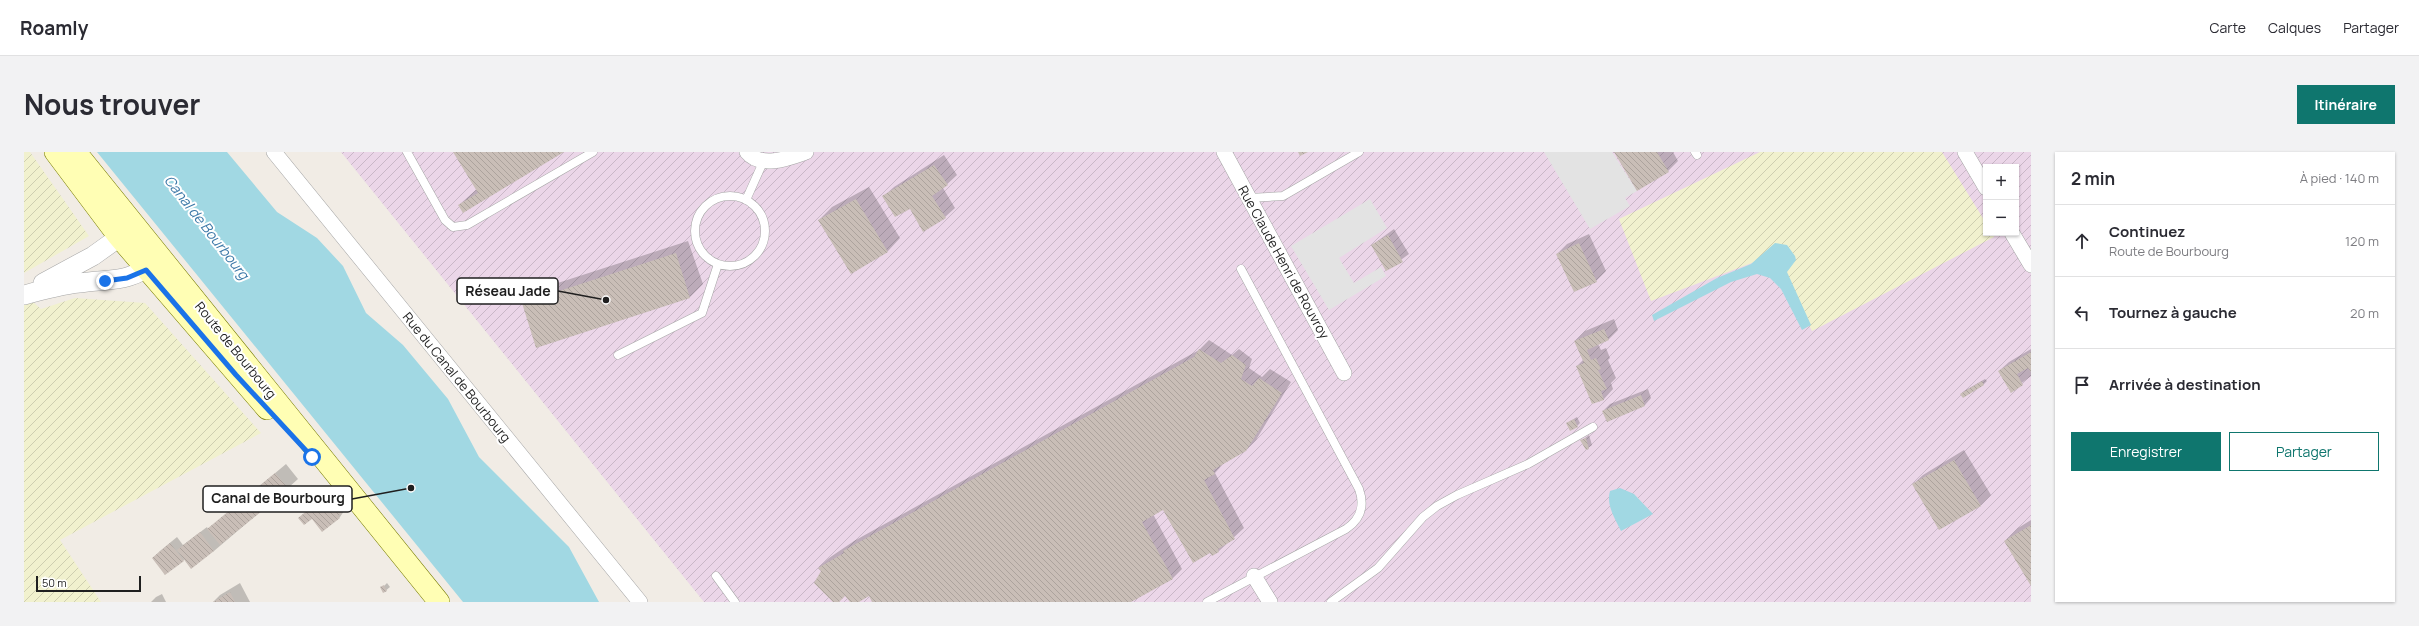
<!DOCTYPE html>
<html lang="fr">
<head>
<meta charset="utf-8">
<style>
	:root { --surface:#fff; --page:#f2f2f3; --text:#2b2b33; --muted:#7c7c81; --line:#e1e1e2; --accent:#0f766e }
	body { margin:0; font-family:Manrope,sans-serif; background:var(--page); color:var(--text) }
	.controls { position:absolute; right:12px; top:12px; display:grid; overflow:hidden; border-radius:0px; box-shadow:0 1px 3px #0004 }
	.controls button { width:36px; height:36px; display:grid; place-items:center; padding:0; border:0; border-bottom:1px solid var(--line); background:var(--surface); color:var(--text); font:20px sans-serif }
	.scale { position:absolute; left:12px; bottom:10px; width:105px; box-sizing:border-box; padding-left:4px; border:2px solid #1f1f1f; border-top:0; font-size:11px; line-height:14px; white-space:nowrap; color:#1f1f1f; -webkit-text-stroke:3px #fff; paint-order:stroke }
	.stop { position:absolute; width:12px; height:12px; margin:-9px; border:3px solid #1a73e8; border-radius:50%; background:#fff }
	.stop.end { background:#1a73e8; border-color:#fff; box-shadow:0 1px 4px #0008 }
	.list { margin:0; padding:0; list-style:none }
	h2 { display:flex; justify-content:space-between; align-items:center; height:52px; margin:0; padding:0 16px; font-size:17px }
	h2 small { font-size:13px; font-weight:400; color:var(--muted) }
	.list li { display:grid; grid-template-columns:26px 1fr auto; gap:12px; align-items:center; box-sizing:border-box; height:72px; padding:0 16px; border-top:1px solid var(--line) }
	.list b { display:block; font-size:15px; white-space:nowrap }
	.list p { margin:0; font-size:13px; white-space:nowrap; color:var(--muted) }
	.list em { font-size:13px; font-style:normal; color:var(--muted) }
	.actions { display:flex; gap:8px; padding:12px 16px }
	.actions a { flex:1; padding:9px 0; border:1px solid var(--accent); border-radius:0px; text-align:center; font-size:14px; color:var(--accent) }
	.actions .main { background:var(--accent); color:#fff }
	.icon { flex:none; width:22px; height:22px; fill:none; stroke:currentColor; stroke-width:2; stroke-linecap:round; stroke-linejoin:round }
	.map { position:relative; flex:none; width:2007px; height:450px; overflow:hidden; border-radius:0px }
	header { display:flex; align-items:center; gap:24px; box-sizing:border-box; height:56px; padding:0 20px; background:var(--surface); border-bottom:1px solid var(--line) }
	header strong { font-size:19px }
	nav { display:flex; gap:22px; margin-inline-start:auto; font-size:14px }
	.intro { display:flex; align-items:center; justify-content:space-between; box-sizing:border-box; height:96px; padding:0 24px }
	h1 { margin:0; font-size:28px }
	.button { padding:10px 18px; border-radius:0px; background:var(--accent); color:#fff; font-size:14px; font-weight:700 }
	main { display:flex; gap:24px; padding:0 24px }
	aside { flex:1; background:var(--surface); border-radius:0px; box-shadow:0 1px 3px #0004 }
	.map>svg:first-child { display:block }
	.industrial { fill:url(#industrial-furrows); fill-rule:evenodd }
	.farmland { fill:url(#farmland-furrows) }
	.parking { fill:#e3e3e3 }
	.water { fill:#a1d8e3 }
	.shadow { fill:#0003 }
	.building { fill:url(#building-back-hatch) }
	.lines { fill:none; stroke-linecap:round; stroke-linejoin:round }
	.service-casing { stroke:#a6a6a6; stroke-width:9 }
	.minor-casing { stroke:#a6a6a6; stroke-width:16 }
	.tertiary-casing { stroke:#a6a6a6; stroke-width:20 }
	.secondary-casing { stroke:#777c00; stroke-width:22 }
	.service { stroke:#fff; stroke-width:8 }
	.minor { stroke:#fff; stroke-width:15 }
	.tertiary { stroke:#fff; stroke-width:19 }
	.secondary { stroke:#fffeb4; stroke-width:21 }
	.route { stroke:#1a73e8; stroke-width:5 }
	.labels { text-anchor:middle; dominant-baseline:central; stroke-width:4; stroke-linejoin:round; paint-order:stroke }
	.street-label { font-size:13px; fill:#1f1f1f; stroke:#fff }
	.water-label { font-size:14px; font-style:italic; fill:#3d79a8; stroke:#fff }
	.leader { fill:none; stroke:#1f1f1f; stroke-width:1.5 }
	.callout-dot { fill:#1f1f1f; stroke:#fff; stroke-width:1.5 }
	.callout { fill:#fff; stroke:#1f1f1f; stroke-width:1.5 }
	.callout-label { font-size:14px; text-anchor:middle; font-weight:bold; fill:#1f1f1f }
</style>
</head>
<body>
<header>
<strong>Roamly</strong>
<nav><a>Carte</a><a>Calques</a><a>Partager</a></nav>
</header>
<div class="intro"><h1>Nous trouver</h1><a class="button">Itinéraire</a></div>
<main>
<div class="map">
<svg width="2007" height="450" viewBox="0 0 2007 450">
	<defs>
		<pattern id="industrial-furrows" width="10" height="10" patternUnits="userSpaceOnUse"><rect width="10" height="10" fill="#ebd6e8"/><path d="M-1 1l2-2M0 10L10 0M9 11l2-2" fill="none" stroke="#c9b7c7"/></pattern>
		<pattern id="farmland-furrows" width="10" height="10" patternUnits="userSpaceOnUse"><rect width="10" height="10" fill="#f1f1ce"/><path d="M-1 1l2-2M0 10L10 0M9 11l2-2" fill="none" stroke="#ceceb0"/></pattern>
		<pattern id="building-back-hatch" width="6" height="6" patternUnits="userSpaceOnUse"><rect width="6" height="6" fill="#c9beb7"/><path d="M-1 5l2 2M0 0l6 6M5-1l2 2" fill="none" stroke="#aca39d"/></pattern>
	</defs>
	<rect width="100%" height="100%" fill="#f1ece5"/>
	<path class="industrial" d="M317 0H2007V450H680ZM1962 15H1992V81H1962Z"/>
	<path class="farmland" d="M0 0H6L65 84 0 121Z
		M1736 0H1918L1962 71V81H1968L1970 85 1788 179 1749 103 1627 149 1595 67Z
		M0 142 17 157 51 146 121 151 237 281 36 388 77 450H0Z"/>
	<path class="parking" d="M1520 0H1588L1613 39 1601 46 1606 54 1566 77Z
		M1346 47 1363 76 1315 106 1330 131 1357 115 1362 124 1305 158 1267 94Z"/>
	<path class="water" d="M73 0H203L253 60 293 86 319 114 342 161 379 193 424 247 455 305 545 395 575 450H439Z
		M1751 91 1763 93 1771 104 1772 108 1763 120 1787 173 1778 178 1757 137 1746 126 1733 122 1707 130 1630 169 1628 163 1693 126 1727 112Z
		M1596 336 1610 342 1629 362 1597 379C1591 367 1582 353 1586 339Z"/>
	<path class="shadow" d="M430 0H538L435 53 453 37Z
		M1591 0H1649L1654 9 1644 19Z
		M920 3 933 23 919 36 931 56 921 65 860 44 870 35Z
		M845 35 876 86 864 99 827 121 795 68 808 55Z
		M1370 77 1385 102 1363 118 1348 93Z
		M1565 82 1582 119 1572 129 1533 102 1543 92Z
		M664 89 679 132 666 145 513 194 499 151 512 138Z
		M1590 167 1594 178 1585 187 1574 192 1577 198 1582 196 1586 206 1584 208 1592 226 1587 231 1589 237 1580 247 1568 251 1553 214 1559 208 1551 189 1561 179Z
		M1185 188 1208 203 1215 197 1228 207 1225 216 1238 225 1246 217 1267 230 1232 288 1222 298 1200 311 1191 321 1220 376 1195 399 1188 403 1140 356 1129 362 1158 417 1148 427 1105 450H849L845 443 833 450H828L821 443 810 450 798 418 795 415 805 406 830 389 1175 198Z
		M2007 197V224L1987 239 1975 219 1985 210Z
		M1961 227 1963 229 1960 232 1939 245 1937 242 1940 239Z
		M1624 237 1627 246 1621 253 1584 269 1579 259 1586 252Z
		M1553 265 1556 271 1553 274 1543 271Z
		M1565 283 1568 293 1564 296 1557 289Z
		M1940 298 1967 343 1957 353 1915 377 1889 332 1899 323Z
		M262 312 274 327 264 336 190 399 161 407 141 422 129 406 136 399 153 385 159 393 183 375 184 377Z
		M312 338 324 353 316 365 298 378 288 366H276L291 352 290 351 296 344 303 340 305 343Z
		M2007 368V431L1981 389 1994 376Z
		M216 431 226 450H189L196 443Z
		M363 431 366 435 360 440 358 436Z
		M138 442 142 450H127L132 445Z"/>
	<path class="building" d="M429 0H540L439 61 434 53 454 41Z
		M1274 0H1284L1276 4Z
		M1590 0H1633L1645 20 1613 39Z
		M910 13 924 33 908 44 922 66 899 80 886 57 871 65 858 44Z
		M832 47 864 100 827 122 794 68Z
		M1364 83 1379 110 1362 119 1347 93Z
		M1555 91 1573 130 1550 140 1532 102Z
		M652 101 666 146 512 196 498 151Z
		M1580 177 1585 188 1563 198 1567 208 1572 206 1577 217 1574 218 1583 237 1577 239 1580 248 1568 252 1552 214 1560 211 1550 189Z
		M1175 197 1197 211 1208 203 1222 213 1217 227 1228 234 1235 226 1258 241 1222 299 1189 318 1191 322 1180 328 1211 387 1194 397 1195 400 1188 404 1186 401 1169 411 1139 358 1118 370 1149 427 1107 450H848L845 444 835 450H826L821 444 815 450H809L790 431 797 419 794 416 820 401 819 399 1170 205Z
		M2007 200V220L2004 216 1993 222 1999 233 1987 241 1974 219Z
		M1958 229 1960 233 1939 246 1936 242Z
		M1617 243 1621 254 1583 270 1578 259Z
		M1550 267 1554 275 1546 279 1542 271Z
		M1562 286 1565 297 1562 298 1556 288Z
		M1930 308 1957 354 1915 378 1888 332Z
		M251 321 265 337 196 393 183 377Z
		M305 344 318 361 314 364 316 366 298 380 288 367 280 373 274 366 290 353 288 351 296 346 298 349Z
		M2007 373V434L1980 389Z
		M176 380 190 399 167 417 153 398Z
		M146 391 160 409 141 423 128 406Z
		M360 433 363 439 359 441 356 435Z
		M206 440 211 450H189Z"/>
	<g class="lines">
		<g class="service-casing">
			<path id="service" d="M383 0 421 68 429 75 443 73 569 0
				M1671 0 1673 3
				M671 79a35 35 0 1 1 70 0a35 35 0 1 1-70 0Z
				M1225 46 1259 44 1335 0
				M722 48 740 8
				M594 203 678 161 694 112
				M692 424 711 450
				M1183 450 1322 377C1337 367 1341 354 1335 337L1217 117
				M1307 450 1354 416 1399 365 1413 354 1433 343 1504 312 1569 275"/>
		</g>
		<g class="minor-casing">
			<path id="minor" d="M250 0 616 450
				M723 0C737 17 765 6 782 0
				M1200 0 1320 221
				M1941 0 1962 36
				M1988 81 2007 113
				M1230 424 1246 450"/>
		</g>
		<g class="tertiary-casing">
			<path id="tertiary" d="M19 131 69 104 108 76
				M0 143C18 138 36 133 55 131 89 126 104 132 134 108"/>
		</g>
		<g class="secondary-casing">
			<path id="secondary" d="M31 0 94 84 243 257
				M52 0 415 450"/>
		</g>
		<use href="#service" class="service"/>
		<use href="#minor" class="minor"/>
		<use href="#tertiary" class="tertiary"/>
		<use href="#secondary" class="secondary"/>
	</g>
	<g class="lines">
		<path class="route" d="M81 129 103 126 122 118 212 223 288 305"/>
	</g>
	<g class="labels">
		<g class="street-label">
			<text transform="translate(1260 110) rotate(61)">Rue Claude Henri de Rouvroy</text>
			<text transform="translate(212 198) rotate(51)">Route de Bourbourg</text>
			<text transform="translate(433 225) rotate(51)">Rue du Canal de Bourbourg</text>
		</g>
		<g class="water-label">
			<text transform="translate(183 75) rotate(52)">Canal de Bourbourg</text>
		</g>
	</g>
	<path class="leader" d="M582 148L534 139M387 336L328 347"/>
	<g class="callout-dot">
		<circle cx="582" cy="148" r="4"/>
		<circle cx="387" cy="336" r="4"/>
	</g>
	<g class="callout">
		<rect x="433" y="126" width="101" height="26" rx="4"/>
		<rect x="179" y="334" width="149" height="26" rx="4"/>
	</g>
	<g class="callout-label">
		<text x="484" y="144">Réseau Jade</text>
		<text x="254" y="351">Canal de Bourbourg</text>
	</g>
</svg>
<div class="controls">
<button>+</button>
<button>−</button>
</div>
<div class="scale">50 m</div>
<div class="stop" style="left:288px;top:305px"></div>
<div class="stop end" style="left:81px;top:129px"></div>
</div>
<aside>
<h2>2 min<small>À pied · 140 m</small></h2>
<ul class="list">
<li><svg class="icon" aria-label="ahead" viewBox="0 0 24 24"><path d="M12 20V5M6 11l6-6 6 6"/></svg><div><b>Continuez</b><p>Route de Bourbourg</p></div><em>120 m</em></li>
<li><svg class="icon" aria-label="left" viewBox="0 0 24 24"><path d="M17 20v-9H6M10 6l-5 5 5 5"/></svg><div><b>Tournez à gauche</b></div><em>20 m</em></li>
<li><svg class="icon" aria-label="arrive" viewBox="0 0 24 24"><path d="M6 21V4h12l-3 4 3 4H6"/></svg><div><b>Arrivée à destination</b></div></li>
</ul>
<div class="actions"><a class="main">Enregistrer</a><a>Partager</a></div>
</aside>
</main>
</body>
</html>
